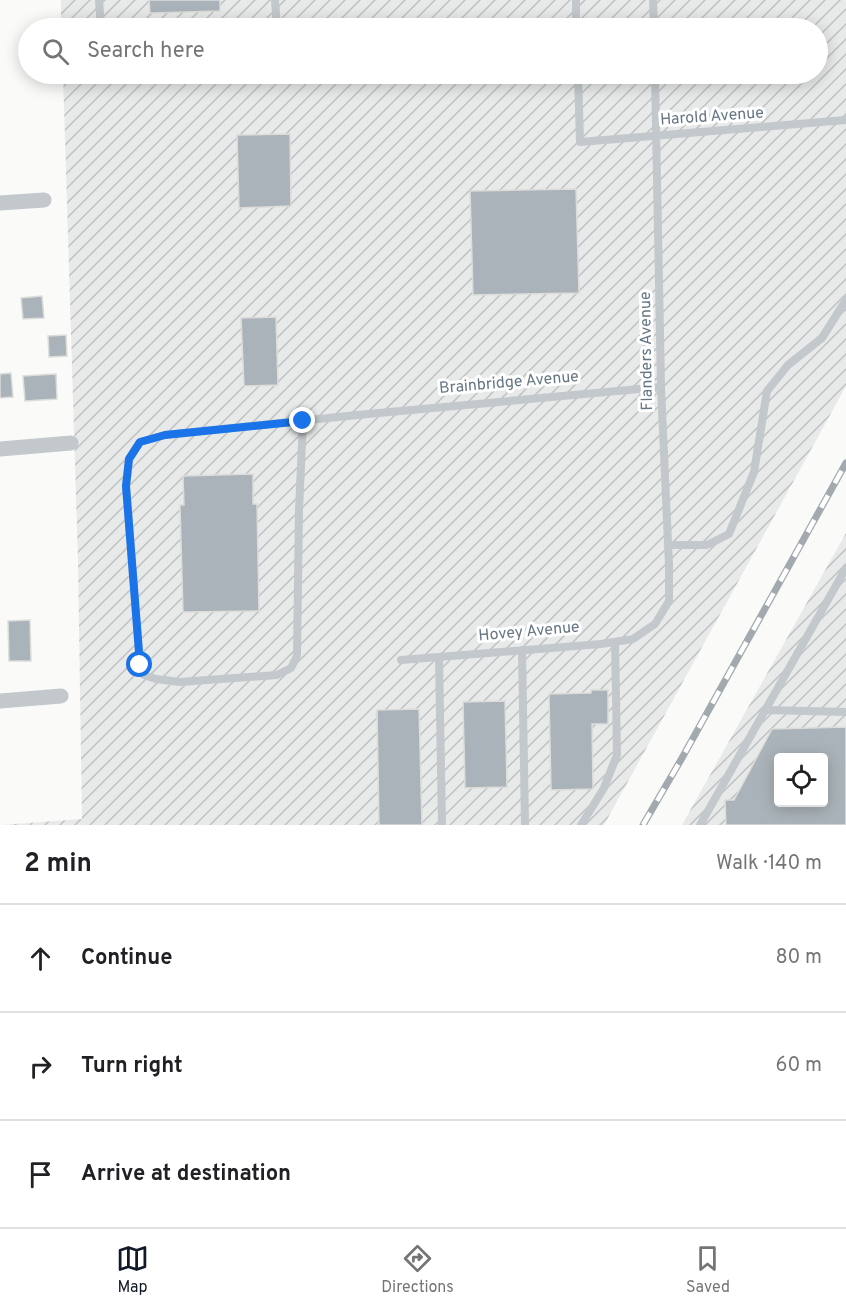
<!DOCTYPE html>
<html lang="en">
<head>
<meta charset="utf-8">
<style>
	:root { --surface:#fff; --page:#f6f6f6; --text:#202124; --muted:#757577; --line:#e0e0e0; --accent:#111827 }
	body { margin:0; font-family:Overpass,sans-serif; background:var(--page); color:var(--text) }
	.controls { position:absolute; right:18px; bottom:18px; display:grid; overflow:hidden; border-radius:6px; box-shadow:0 3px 15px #0003 }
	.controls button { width:54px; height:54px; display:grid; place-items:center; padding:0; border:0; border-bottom:2px solid var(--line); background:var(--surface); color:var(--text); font:30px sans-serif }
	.stop { position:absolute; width:18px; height:18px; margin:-14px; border:4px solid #1a73e8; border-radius:50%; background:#fff }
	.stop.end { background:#1a73e8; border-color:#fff; box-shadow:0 2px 6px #0008 }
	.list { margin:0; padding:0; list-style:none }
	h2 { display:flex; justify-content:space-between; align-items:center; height:78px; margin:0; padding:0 24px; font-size:26px }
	h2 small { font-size:20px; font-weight:400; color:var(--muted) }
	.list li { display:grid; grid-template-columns:39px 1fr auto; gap:18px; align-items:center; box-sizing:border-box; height:108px; padding:0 24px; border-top:2px solid var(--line) }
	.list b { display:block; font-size:22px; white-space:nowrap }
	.list em { font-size:20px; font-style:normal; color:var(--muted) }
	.icon { flex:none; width:33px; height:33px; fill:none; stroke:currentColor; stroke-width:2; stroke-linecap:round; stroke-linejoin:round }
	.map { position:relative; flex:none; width:846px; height:825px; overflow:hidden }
	.search { position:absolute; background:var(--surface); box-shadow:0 3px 15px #0003; left:18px; right:18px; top:18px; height:66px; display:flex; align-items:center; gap:15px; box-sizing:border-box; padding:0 21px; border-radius:33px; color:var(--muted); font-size:22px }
	.sheet { height:402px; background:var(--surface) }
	nav { display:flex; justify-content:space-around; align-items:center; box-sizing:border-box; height:84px; border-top:2px solid var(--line); background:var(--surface); font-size:16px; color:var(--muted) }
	nav a { display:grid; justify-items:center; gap:3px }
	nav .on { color:var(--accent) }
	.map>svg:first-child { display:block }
	.industrial { fill:url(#industrial-furrows); fill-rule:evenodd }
	.building { fill:#aab3b9; stroke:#dcdcda; stroke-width:1.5; fill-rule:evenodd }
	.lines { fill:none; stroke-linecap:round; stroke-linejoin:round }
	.service { stroke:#c3c8cc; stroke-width:8 }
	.minor { stroke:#c3c8cc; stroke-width:15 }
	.rail-casing { stroke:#a2aab0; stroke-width:7 }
	.rail { stroke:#fff; stroke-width:4.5; stroke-dasharray:14; stroke-linecap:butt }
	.route { stroke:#1a73e8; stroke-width:8 }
	.labels { text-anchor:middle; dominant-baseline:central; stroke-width:6; stroke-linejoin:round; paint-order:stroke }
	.street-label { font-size:16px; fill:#657683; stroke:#fff }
</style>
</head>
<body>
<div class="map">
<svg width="846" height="825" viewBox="0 0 846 825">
	<defs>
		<pattern id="industrial-furrows" width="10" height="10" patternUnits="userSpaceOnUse" patternTransform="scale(1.5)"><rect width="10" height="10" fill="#e8e9e9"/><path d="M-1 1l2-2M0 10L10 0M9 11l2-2" fill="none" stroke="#c0c1c2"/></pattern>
	</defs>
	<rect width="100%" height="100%" fill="#fafaf8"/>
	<path class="industrial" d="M61 0H846V386L604 825H1L82 819 78 561 63 74H818V28H61Z
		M846 533V825H682ZM778 758H824V802H778Z"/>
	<path class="building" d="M149 0H220V11L150 13Z
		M290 134 291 206 239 208 237 135Z
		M576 189 579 293 473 295 470 191Z
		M42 296 44 318 23 319 21 298Z
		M276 317 278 385 244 386 241 318Z
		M66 335 67 356 49 357 48 336Z
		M11 373 13 397 0 398V374Z
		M56 374 57 399 25 401 23 376Z
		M253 474V504H257L259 611 183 612 180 505H184L183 476Z
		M30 620 31 661H9L8 621Z
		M591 690H608V724H592L593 789 551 790 549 694 591 693Z
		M505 701 507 787 465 788 463 702Z
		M419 709 422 825H379L377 710Z
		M846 727V825H726L725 800H734L772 729ZM778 758H824V802H778Z"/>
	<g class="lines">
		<path class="service" d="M99 0 101 28
			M275 0 277 28
			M576 0V28
			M653 0 654 28
			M578 74 580 142 846 120
			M303 421 299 510 297 656 291 668 277 675 180 682 156 679 144 675 140 665 126 486 129 459 140 442 165 435 357 415 661 387
			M668 545H707L729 534 754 472 767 391 788 365 822 338 846 300
			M522 650 525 825
			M439 657 442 825
			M401 660 601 644 633 639 655 624 669 601V565L661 387 655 74
			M765 710 846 712
			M581 825 604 788 617 755 615 642
			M700 825 846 568"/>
		<path class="minor" d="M0 203 44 200
			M0 449 71 443
			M0 701 61 696"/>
		<g class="rail-casing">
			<path id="rail" d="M643 825 682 758 846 463"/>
		</g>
		<use href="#rail" class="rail"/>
	</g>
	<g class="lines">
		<path class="route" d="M140 665 126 486 129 459 140 442 165 435 303 421"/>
	</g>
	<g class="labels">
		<g class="street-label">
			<text transform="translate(712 117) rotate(-4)">Harold Avenue</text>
			<text transform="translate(647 351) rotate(-91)">Flanders Avenue</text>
			<text transform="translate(509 383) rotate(-5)">Brainbridge Avenue</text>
			<text transform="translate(529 632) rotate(-5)">Hovey Avenue</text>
		</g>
	</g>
</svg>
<div class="controls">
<button><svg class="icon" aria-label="locate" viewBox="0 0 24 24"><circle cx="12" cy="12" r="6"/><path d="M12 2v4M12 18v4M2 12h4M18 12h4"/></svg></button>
</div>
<div class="stop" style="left:140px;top:665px"></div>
<div class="stop end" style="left:303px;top:421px"></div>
<div class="search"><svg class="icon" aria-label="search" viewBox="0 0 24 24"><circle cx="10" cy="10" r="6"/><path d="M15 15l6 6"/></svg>Search here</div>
</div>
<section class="sheet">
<h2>2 min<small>Walk · 140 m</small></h2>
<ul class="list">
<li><svg class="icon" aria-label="ahead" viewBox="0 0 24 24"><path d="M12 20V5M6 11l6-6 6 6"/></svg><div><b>Continue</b></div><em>80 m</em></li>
<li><svg class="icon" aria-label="right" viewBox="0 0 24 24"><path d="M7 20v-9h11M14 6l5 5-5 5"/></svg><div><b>Turn right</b></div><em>60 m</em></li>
<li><svg class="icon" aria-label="arrive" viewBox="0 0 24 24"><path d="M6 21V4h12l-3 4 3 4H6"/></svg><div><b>Arrive at destination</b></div></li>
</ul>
</section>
<nav>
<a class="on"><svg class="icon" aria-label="map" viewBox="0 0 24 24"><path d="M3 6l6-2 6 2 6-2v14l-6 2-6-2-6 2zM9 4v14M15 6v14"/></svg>Map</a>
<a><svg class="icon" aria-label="directions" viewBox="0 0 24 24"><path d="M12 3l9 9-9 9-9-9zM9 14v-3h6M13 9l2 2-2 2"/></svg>Directions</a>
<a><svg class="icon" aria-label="saved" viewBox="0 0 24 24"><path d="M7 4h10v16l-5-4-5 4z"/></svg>Saved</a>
</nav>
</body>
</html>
